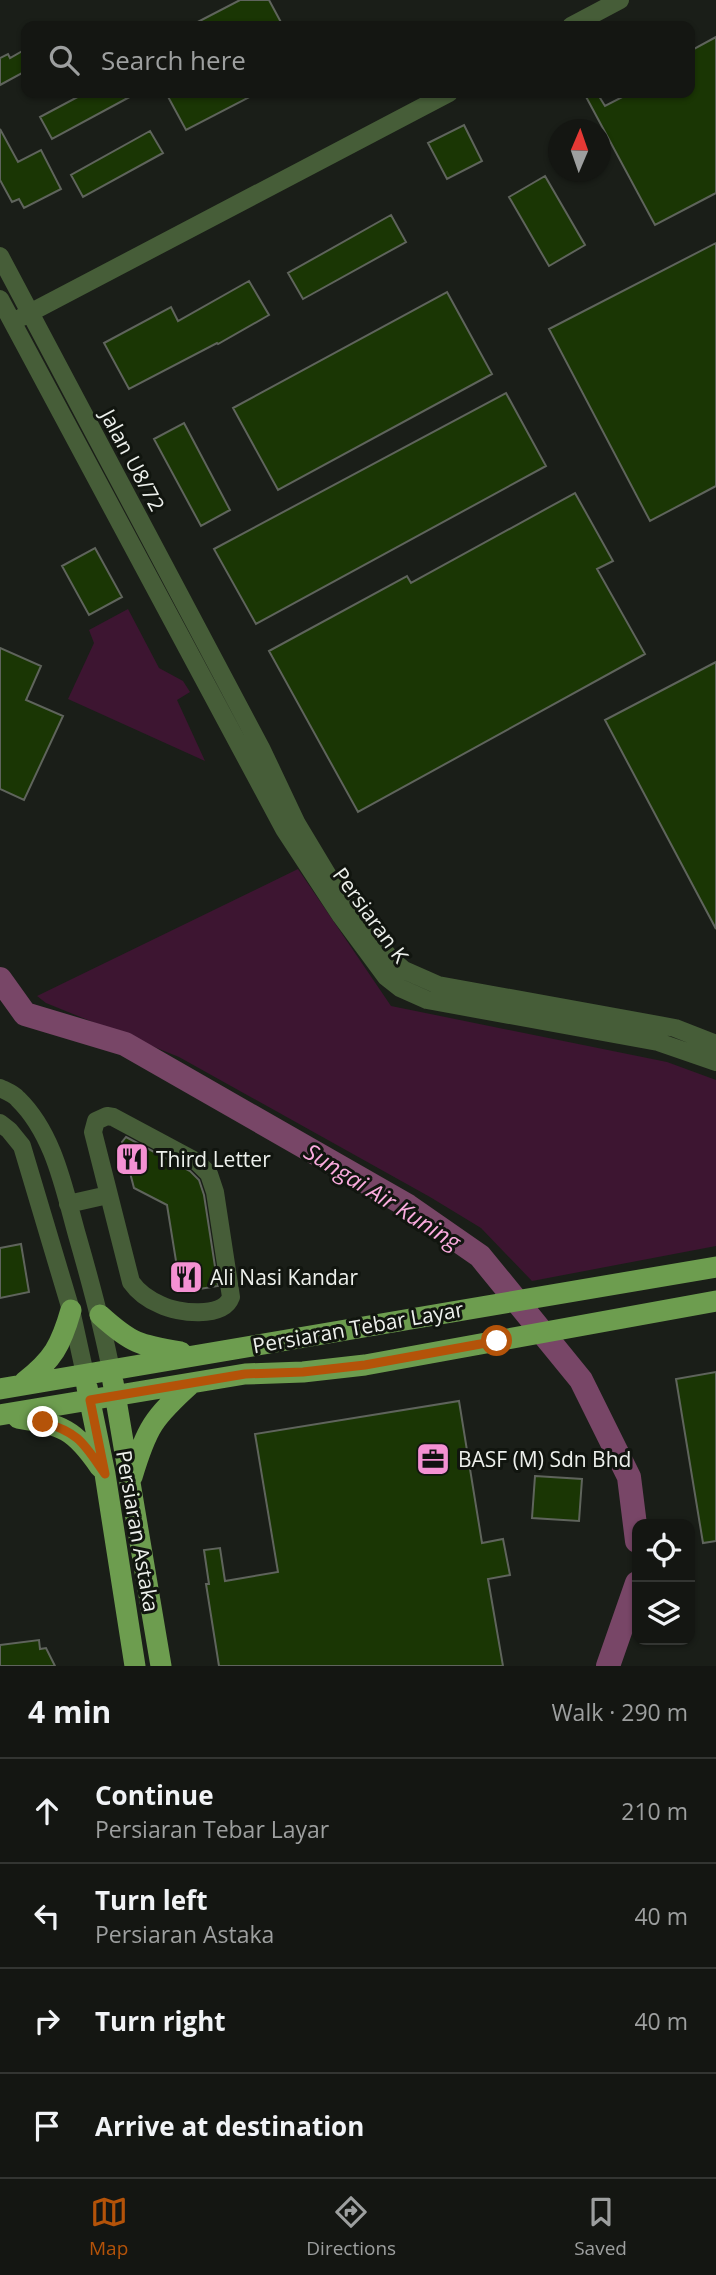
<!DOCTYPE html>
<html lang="en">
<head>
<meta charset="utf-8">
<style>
	:root { --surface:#141612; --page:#212320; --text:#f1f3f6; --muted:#9d9f9f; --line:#333532; --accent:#b45309 }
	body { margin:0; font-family:"Open Sans",sans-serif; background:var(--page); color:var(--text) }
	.controls { position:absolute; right:21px; bottom:21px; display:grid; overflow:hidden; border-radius:14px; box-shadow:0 2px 5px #0004 }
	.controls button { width:63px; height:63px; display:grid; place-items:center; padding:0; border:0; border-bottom:2px solid var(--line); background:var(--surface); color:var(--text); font:35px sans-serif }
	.compass { position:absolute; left:548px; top:119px; width:63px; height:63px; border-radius:50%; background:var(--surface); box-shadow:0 2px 5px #0004; rotate:2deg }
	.stop { position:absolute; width:21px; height:21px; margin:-16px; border:5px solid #b45309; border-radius:50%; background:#fff }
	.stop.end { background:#b45309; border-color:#fff; box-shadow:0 2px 7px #0008 }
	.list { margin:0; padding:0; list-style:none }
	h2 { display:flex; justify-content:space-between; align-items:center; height:91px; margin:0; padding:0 28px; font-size:30px }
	h2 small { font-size:23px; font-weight:400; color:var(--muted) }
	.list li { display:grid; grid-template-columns:46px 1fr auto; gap:21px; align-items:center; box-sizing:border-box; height:105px; padding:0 28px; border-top:2px solid var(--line) }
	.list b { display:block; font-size:26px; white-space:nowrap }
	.list p { margin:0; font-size:23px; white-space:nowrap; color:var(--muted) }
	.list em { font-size:23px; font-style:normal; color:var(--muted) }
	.icon { flex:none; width:38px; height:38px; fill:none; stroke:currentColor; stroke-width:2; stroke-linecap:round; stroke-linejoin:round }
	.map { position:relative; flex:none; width:716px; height:1666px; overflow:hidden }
	.search { position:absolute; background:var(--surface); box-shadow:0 2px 5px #0004; left:21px; right:21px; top:21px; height:77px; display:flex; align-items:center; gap:18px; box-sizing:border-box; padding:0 24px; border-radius:14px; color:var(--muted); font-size:26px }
	.sheet { height:511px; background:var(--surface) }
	nav { display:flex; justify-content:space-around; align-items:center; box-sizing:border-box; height:98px; border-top:2px solid var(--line); background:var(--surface); font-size:19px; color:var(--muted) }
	nav a { display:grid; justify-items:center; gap:4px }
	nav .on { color:var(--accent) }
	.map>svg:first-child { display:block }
	.green { fill:#3d1531 }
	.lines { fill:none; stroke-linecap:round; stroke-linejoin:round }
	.river { stroke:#784667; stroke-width:24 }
	.building { fill:#1a3604; stroke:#5f645c; stroke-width:2 }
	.minor { stroke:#465d38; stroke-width:18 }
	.major { stroke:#6d9d4f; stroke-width:21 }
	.route { stroke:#b45309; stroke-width:9 }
	.labels { text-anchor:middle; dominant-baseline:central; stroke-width:6; stroke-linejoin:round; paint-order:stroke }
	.street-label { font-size:21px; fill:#edf0ec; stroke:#11150f }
	.poi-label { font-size:21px; fill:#edf0ec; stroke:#11150f; text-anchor:start }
	.water-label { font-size:23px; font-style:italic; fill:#faabde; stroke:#11150f }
</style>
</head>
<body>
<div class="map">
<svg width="716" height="1666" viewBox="0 0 716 1666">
	<rect width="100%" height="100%" fill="#1a1e18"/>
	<path class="green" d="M128 609 159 668 183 681 190 692 177 700 205 761 68 699 94 643 89 630Z
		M298 869 391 1006 667 1062 716 1080V1246L532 1281 481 1228 430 1197 179 1057 46 1003 37 996Z"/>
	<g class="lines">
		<path class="river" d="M0 979 25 1014 125 1044 408 1206 480 1256 581 1380 629 1477 637 1541
			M608 1666 637 1583"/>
	</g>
	<path class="building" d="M240 0H269L283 26H190Z
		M716 37V193L655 225 584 93H597L605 106 630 93H690V51Z
		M26 49V71L0 85V58L8 54 10 58Z
		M85 93H137L52 139 40 117Z
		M166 93H257L186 130Z
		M464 125 482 161 447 179 428 143Z
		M0 129 18 162 41 150 61 189 24 208 19 199 12 202 0 180Z
		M150 131 163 153 83 197 71 175Z
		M545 176 585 245 549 266 509 197Z
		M391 215 406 242 303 299 288 273Z
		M716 243V486L650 521 549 329Z
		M249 281 269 315 218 344 217 343 129 389 104 343 171 307 178 321Z
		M447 292 492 374 278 490 233 408Z
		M506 393 546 466 256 624 214 549Z
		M184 423 230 510 201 526 154 439Z
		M575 493 613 561 597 569 645 654 358 812 269 651 407 576 411 583Z
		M95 548 122 597 89 615 62 566Z
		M0 648 41 666 26 700 63 716 24 800 0 789Z
		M716 662V929L605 720Z
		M126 1137 190 1171 199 1180 204 1195 218 1286 181 1292 167 1205 134 1188 122 1142Z
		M21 1244 29 1292 0 1298V1248Z
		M716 1372V1541L703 1543 676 1379Z
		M459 1401 482 1543 503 1539 510 1575 488 1579 503 1666H219L206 1584H209L204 1550 220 1548 225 1581 278 1572 255 1434Z
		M535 1476 582 1479 579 1521 532 1518Z
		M39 1640 40 1649 46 1648 55 1666H0V1645Z"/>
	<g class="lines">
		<path class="minor" d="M571 26 620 0
			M0 256 262 750 297 824 333 884 361 922 390 958 404 970 438 985 675 1028 716 1044
			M0 299 284 829 341 916 386 977 400 988 427 1000 658 1042 716 1062
			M22 317 449 93
			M0 1088C6 1091 14 1094 18 1099 54 1134 64 1189 77 1235 90 1280 102 1324 111 1370
			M107 1116 113 1117 197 1162 209 1174 215 1192 231 1297C223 1319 177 1313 161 1305 149 1300 138 1292 131 1282L93 1132 96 1121Z
			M0 1123 9 1130 22 1146 71 1310 85 1374
			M68 1204 108 1195"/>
		<path class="major" d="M100 1315C132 1344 139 1345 181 1352
			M24 1382C53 1360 61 1345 71 1310
			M113 1382 161 1666
			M87 1387 105 1474 135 1666
			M0 1389 716 1267
			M0 1415 245 1374 303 1372 365 1365 716 1301
			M18 1418C63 1425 74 1429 100 1467
			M132 1477C147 1427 153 1418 192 1383"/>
	</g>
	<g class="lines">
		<path class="route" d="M43 1422C80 1433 84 1444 105 1474L90 1400 245 1374 303 1372 365 1365 497 1341"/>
	</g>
	<defs>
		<g id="restaurant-square" transform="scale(1.75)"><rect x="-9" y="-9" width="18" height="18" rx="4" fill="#f491d3" stroke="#11150f"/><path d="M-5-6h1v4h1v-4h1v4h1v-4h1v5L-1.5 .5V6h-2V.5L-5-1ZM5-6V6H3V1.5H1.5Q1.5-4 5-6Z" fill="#111"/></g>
		<g id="office-square" transform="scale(1.75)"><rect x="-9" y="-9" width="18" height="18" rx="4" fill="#f491d3" stroke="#11150f"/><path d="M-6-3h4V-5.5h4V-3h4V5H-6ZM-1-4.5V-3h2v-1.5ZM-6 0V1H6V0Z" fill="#111"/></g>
	</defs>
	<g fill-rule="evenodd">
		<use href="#restaurant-square" x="132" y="1159"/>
		<use href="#restaurant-square" x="186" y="1277"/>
		<use href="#office-square" x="433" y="1459"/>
	</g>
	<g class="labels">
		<g class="street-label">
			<text transform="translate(133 460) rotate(62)">Jalan U8/72</text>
			<text transform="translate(371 915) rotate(54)">Persiaran K</text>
			<text transform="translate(358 1327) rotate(-10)">Persiaran Tebar Layar</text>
			<text transform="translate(138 1531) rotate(80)">Persiaran Astaka</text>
		</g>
		<g class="poi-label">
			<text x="156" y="1159">Third Letter</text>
			<text x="210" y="1277">Ali Nasi Kandar</text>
			<text x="458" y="1459">BASF (M) Sdn Bhd</text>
		</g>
		<g class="water-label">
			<text transform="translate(383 1196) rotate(32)">Sungai Air Kuning</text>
		</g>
	</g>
</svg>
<div class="controls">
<button><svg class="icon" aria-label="locate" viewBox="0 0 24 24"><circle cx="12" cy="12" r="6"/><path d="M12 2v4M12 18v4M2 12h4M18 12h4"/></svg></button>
<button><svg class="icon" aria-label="layers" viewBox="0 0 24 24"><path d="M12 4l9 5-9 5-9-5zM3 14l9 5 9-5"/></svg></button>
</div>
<svg class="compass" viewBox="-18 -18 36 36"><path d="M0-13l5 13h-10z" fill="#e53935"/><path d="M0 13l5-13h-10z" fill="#9d9f9f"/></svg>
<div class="stop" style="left:497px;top:1341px"></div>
<div class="stop end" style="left:43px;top:1422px"></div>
<div class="search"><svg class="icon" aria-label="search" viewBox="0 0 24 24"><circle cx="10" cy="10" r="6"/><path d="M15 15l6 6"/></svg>Search here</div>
</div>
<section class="sheet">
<h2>4 min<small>Walk · 290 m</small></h2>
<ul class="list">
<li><svg class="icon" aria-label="ahead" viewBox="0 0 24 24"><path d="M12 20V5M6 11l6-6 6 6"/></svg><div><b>Continue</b><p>Persiaran Tebar Layar</p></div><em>210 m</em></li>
<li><svg class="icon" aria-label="left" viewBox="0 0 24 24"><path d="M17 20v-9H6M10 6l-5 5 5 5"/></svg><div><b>Turn left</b><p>Persiaran Astaka</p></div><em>40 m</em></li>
<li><svg class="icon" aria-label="right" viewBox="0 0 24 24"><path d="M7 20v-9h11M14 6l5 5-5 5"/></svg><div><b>Turn right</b></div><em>40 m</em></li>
<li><svg class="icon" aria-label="arrive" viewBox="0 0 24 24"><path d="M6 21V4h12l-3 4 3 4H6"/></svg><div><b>Arrive at destination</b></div></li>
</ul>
</section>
<nav>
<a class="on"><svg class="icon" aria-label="map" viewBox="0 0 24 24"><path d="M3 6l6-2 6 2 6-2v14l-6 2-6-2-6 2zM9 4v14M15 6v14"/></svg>Map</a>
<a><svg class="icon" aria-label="directions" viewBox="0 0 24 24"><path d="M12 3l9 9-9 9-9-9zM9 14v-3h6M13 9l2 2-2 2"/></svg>Directions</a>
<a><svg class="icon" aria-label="saved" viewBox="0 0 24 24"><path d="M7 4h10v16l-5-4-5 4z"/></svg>Saved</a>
</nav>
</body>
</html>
